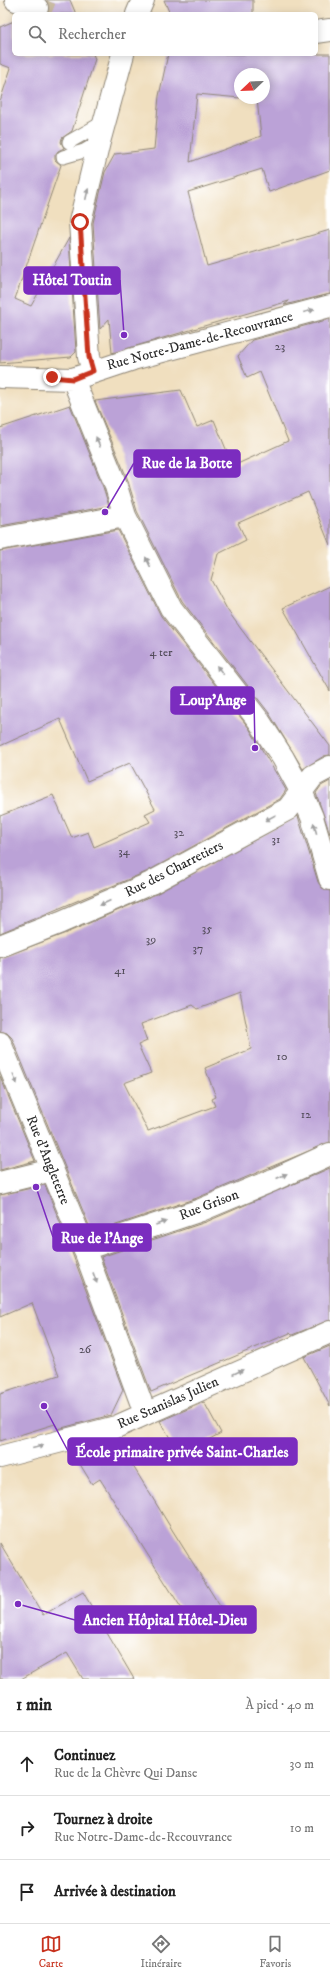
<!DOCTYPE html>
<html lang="fr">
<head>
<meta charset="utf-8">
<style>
	:root { --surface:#fff; --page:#f2f2f2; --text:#222; --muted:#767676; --line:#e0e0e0; --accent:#c8321e }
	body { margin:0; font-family:"IM FELL DW Pica",serif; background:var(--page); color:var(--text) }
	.compass { position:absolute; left:234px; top:68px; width:36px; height:36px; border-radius:50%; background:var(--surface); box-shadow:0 2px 10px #0003; rotate:247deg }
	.stop { position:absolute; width:12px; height:12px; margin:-9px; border:3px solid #c8321e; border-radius:50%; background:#fff }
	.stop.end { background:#c8321e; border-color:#fff; box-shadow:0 1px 4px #0008 }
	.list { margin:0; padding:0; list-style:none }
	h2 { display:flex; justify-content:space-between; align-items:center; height:52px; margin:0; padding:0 16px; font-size:17px }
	h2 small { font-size:13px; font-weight:400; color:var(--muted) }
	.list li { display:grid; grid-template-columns:26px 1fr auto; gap:12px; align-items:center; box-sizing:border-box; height:64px; padding:0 16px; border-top:1px solid var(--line) }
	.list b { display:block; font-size:15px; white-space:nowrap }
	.list p { margin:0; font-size:13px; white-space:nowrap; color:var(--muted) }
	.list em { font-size:13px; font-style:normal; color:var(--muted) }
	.icon { flex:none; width:22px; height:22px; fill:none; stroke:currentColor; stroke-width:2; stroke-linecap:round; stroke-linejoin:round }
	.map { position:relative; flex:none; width:330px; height:1679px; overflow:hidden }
	.search { position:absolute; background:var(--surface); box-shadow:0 2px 10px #0003; left:12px; right:12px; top:12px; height:44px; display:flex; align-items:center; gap:10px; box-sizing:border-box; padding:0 14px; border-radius:6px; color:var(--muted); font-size:15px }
	.sheet { height:244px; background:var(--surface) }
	nav { display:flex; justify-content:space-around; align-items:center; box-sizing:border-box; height:56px; border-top:1px solid var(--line); background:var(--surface); font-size:11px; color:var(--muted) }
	nav a { display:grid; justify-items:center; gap:2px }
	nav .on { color:var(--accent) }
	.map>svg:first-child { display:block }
	.building { fill:#bba2d7; fill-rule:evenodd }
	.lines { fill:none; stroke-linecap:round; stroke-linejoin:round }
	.street-tunnel { stroke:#c9bba1; stroke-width:22; stroke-dasharray:22 11; stroke-linecap:butt }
	.lane-casing { stroke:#8e8575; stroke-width:15 }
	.street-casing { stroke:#8e8575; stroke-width:24 }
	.lane { stroke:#fff; stroke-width:13 }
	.street { stroke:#fff; stroke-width:22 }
	.oneway { fill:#a0a0a0 }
	.route { stroke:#c8321e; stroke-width:5 }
	.labels { text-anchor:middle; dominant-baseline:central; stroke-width:3; stroke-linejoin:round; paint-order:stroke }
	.number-label { font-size:12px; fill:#4f4956 }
	.street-label { font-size:14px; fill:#2b2b2b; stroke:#fff }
	.leader { fill:none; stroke:#7b2cbf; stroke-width:1.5 }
	.callout-dot { fill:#7b2cbf; stroke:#fff; stroke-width:1.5 }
	.callout { fill:#7b2cbf; stroke:#7b2cbf; stroke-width:1.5 }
	.callout-label { font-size:15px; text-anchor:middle; font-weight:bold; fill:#fff }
</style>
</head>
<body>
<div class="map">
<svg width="330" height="1679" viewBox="0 0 330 1679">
	<rect width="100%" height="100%" fill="#fff"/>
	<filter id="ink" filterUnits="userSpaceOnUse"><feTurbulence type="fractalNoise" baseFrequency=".025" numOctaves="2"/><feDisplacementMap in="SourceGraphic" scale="8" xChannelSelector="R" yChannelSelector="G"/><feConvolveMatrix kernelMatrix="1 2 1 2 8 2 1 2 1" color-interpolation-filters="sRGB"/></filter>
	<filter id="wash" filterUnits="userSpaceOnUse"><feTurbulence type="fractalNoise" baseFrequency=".012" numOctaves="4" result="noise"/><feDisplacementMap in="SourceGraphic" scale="16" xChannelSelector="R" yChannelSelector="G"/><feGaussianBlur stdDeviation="0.9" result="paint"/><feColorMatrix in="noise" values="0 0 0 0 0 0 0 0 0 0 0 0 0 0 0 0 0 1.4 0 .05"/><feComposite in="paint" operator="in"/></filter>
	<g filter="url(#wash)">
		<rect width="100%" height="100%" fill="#f0dfbf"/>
		<g id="blocks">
			<path class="building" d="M47 0H70L76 14H48L49 6Z
				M164 0H253V14H170Z
				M14 21V54H93L95 59 72 131 62 138 61 142 64 148 58 151 55 155V160L61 165 15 299 31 306 69 238 76 352 71 357 0 363V101L11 68 0 64V27Z
				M168 54H330V170L269 192 262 169 188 192 207 266 330 230V294L284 305 289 301 112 353 109 319 100 329 93 223 105 172 115 154 154 149 159 96ZM240 74H264V98H242L257 99 261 136 190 162 197 94 240 98Z
				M330 319V545L308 492 238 523 246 540 218 554 211 580 228 611 241 629 330 746V755L324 756 303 769 269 713 182 601 137 511 127 478 95 401 181 390 197 427 214 420 233 466 288 441 260 372 247 378 238 356 252 340Z
				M70 405 103 487 109 506 0 526V428Z
				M118 530 161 616 249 728 286 790 280 799 146 872 0 933V816L53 795 72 838 88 832 94 847 150 822 145 814 155 809 130 763 87 781 60 719 0 746V551Z
				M330 586V691L283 608Z
				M330 781V834L316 793 321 786Z
				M298 816 318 882 322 888 330 891V1142L197 1198 92 1233 12 1038 7 1033 0 1031V958L66 933 156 894ZM240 993 251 1049 205 1068 216 1097 212 1099 215 1106 148 1131 124 1083 151 1073 138 1045 147 1041 141 1024 192 1005 197 1009Z
				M0 1076 35 1161 0 1170Z
				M330 1168V1320L292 1335 290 1333 151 1392 101 1257 206 1222Z
				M45 1185 68 1242 123 1390 111 1415 58 1429 55 1424 0 1441V1394L59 1375 32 1303 0 1317V1195Z
				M330 1346V1406L304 1357Z
				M204 1402 221 1433 180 1455 160 1421Z
				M117 1440 171 1528 223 1611 192 1625 100 1479 92 1484 72 1451Z
				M0 1543 43 1615 83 1592 134 1679H83L67 1653 21 1679H0Z"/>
		</g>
	</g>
	<g filter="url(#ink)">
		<use href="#blocks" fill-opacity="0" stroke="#8e8575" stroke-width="1"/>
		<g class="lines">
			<path class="street-tunnel" d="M37 8 51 14"/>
			<g class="lane-casing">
				<path id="lane" d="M69 142 104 122
					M63 157 84 151 99 142"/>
			</g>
			<g class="street-casing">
				<path id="street" d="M16 0 37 8
					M137 14 143 0
					M316 32 330 30
					M93 371 89 357 80 222 99 142 123 54
					M0 377 73 379 133 359 330 306
					M73 379 115 483 125 516 171 608 259 721 283 758 301 791 312 817 330 879
					M0 539 125 516
					M0 946 61 922 151 883 288 809 313 776 330 767
					M0 1043 80 1237 145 1413
					M0 1183 52 1170
					M84 1249 201 1210 273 1180 330 1154
					M0 1457 116 1427 330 1332"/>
			</g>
			<use href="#lane" class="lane"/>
			<use href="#street" class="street"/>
		</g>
		<defs><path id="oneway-solid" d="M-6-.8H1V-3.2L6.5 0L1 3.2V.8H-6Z"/></defs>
		<g class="oneway">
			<use href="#oneway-solid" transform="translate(87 194) rotate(-77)"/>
			<use href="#oneway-solid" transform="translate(309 311) rotate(-15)"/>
			<use href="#oneway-solid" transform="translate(98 442) rotate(-112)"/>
			<use href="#oneway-solid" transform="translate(148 562) rotate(-116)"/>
			<use href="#oneway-solid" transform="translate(220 670) rotate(-128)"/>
			<use href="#oneway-solid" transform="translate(270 818) rotate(151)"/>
			<use href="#oneway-solid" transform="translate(315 828) rotate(-106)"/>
			<use href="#oneway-solid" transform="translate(105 903) rotate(156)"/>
			<use href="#oneway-solid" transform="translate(15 1079) rotate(68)"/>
			<use href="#oneway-solid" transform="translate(282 1176) rotate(-25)"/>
			<use href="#oneway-solid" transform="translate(161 1223) rotate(-19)"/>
			<use href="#oneway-solid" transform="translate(95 1278) rotate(70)"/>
			<use href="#oneway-solid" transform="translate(238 1372) rotate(-24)"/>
			<use href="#oneway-solid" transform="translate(38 1447) rotate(-15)"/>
		</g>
	</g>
	<g class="lines" filter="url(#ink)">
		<path class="route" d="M52 377 73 379 93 371 89 357 80 222"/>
	</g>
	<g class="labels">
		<g class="number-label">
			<text x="280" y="346">23</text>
			<text x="161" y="652">4 ter</text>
			<text x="179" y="832">32</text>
			<text x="276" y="839">31</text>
			<text x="124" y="851">34</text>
			<text x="207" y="928">35</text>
			<text x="151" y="939">39</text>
			<text x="198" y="948">37</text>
			<text x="120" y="970">41</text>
			<text x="282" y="1056">10</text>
			<text x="306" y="1114">12</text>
			<text x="85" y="1349">26</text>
		</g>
		<g class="street-label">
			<text transform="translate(200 341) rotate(-15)">Rue Notre-Dame-de-Recouvrance</text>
			<text transform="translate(174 869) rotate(-27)">Rue des Charretiers</text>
			<text transform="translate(48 1160) rotate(68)">Rue d'Angleterre</text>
			<text transform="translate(209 1205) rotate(-21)">Rue Grison</text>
			<text transform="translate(168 1403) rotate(-24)">Rue Stanislas Julien</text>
		</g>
	</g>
	<path class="leader" d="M124 335L120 280M105 512L134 463M255 748L254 700M36 1187L53 1237M44 1406L68 1451M18 1604L75 1620"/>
	<g class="callout-dot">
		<circle cx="124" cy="335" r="4"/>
		<circle cx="105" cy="512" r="4"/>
		<circle cx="255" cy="748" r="4"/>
		<circle cx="36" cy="1187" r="4"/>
		<circle cx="44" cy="1406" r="4"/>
		<circle cx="18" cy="1604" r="4"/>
	</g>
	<g class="callout">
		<rect x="24" y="267" width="96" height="27" rx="4"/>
		<rect x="134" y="450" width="106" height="27" rx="4"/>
		<rect x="171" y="687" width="83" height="27" rx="4"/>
		<rect x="53" y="1224" width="98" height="27" rx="4"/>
		<rect x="68" y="1438" width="229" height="27" rx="4"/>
		<rect x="75" y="1606" width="181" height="27" rx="4"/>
	</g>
	<g class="callout-label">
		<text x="72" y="285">Hôtel Toutin</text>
		<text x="187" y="468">Rue de la Botte</text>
		<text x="213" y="705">Loup'Ange</text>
		<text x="102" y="1243">Rue de l'Ange</text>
		<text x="182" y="1457">École primaire privée Saint-Charles</text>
		<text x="165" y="1625">Ancien Hôpital Hôtel-Dieu</text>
	</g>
</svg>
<svg class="compass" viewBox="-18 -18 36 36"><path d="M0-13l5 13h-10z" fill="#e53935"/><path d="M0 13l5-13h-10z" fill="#767676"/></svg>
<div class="stop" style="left:80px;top:222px"></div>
<div class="stop end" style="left:52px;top:377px"></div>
<div class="search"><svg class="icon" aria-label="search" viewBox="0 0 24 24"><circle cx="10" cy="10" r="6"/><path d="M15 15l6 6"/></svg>Rechercher</div>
</div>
<section class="sheet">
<h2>1 min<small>À pied · 40 m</small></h2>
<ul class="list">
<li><svg class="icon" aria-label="ahead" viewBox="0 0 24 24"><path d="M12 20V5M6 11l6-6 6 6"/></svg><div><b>Continuez</b><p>Rue de la Chèvre Qui Danse</p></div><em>30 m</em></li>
<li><svg class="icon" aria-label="right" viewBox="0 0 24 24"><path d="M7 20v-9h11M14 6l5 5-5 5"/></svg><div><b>Tournez à droite</b><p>Rue Notre-Dame-de-Recouvrance</p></div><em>10 m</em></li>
<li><svg class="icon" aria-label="arrive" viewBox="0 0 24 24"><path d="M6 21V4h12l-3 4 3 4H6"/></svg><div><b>Arrivée à destination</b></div></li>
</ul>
</section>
<nav>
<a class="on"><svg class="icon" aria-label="map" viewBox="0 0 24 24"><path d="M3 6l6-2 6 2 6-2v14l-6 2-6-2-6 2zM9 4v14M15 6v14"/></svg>Carte</a>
<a><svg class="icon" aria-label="directions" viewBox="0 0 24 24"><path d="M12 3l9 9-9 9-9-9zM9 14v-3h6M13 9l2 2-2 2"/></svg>Itinéraire</a>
<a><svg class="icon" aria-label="saved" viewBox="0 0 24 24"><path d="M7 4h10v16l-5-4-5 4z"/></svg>Favoris</a>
</nav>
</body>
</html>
